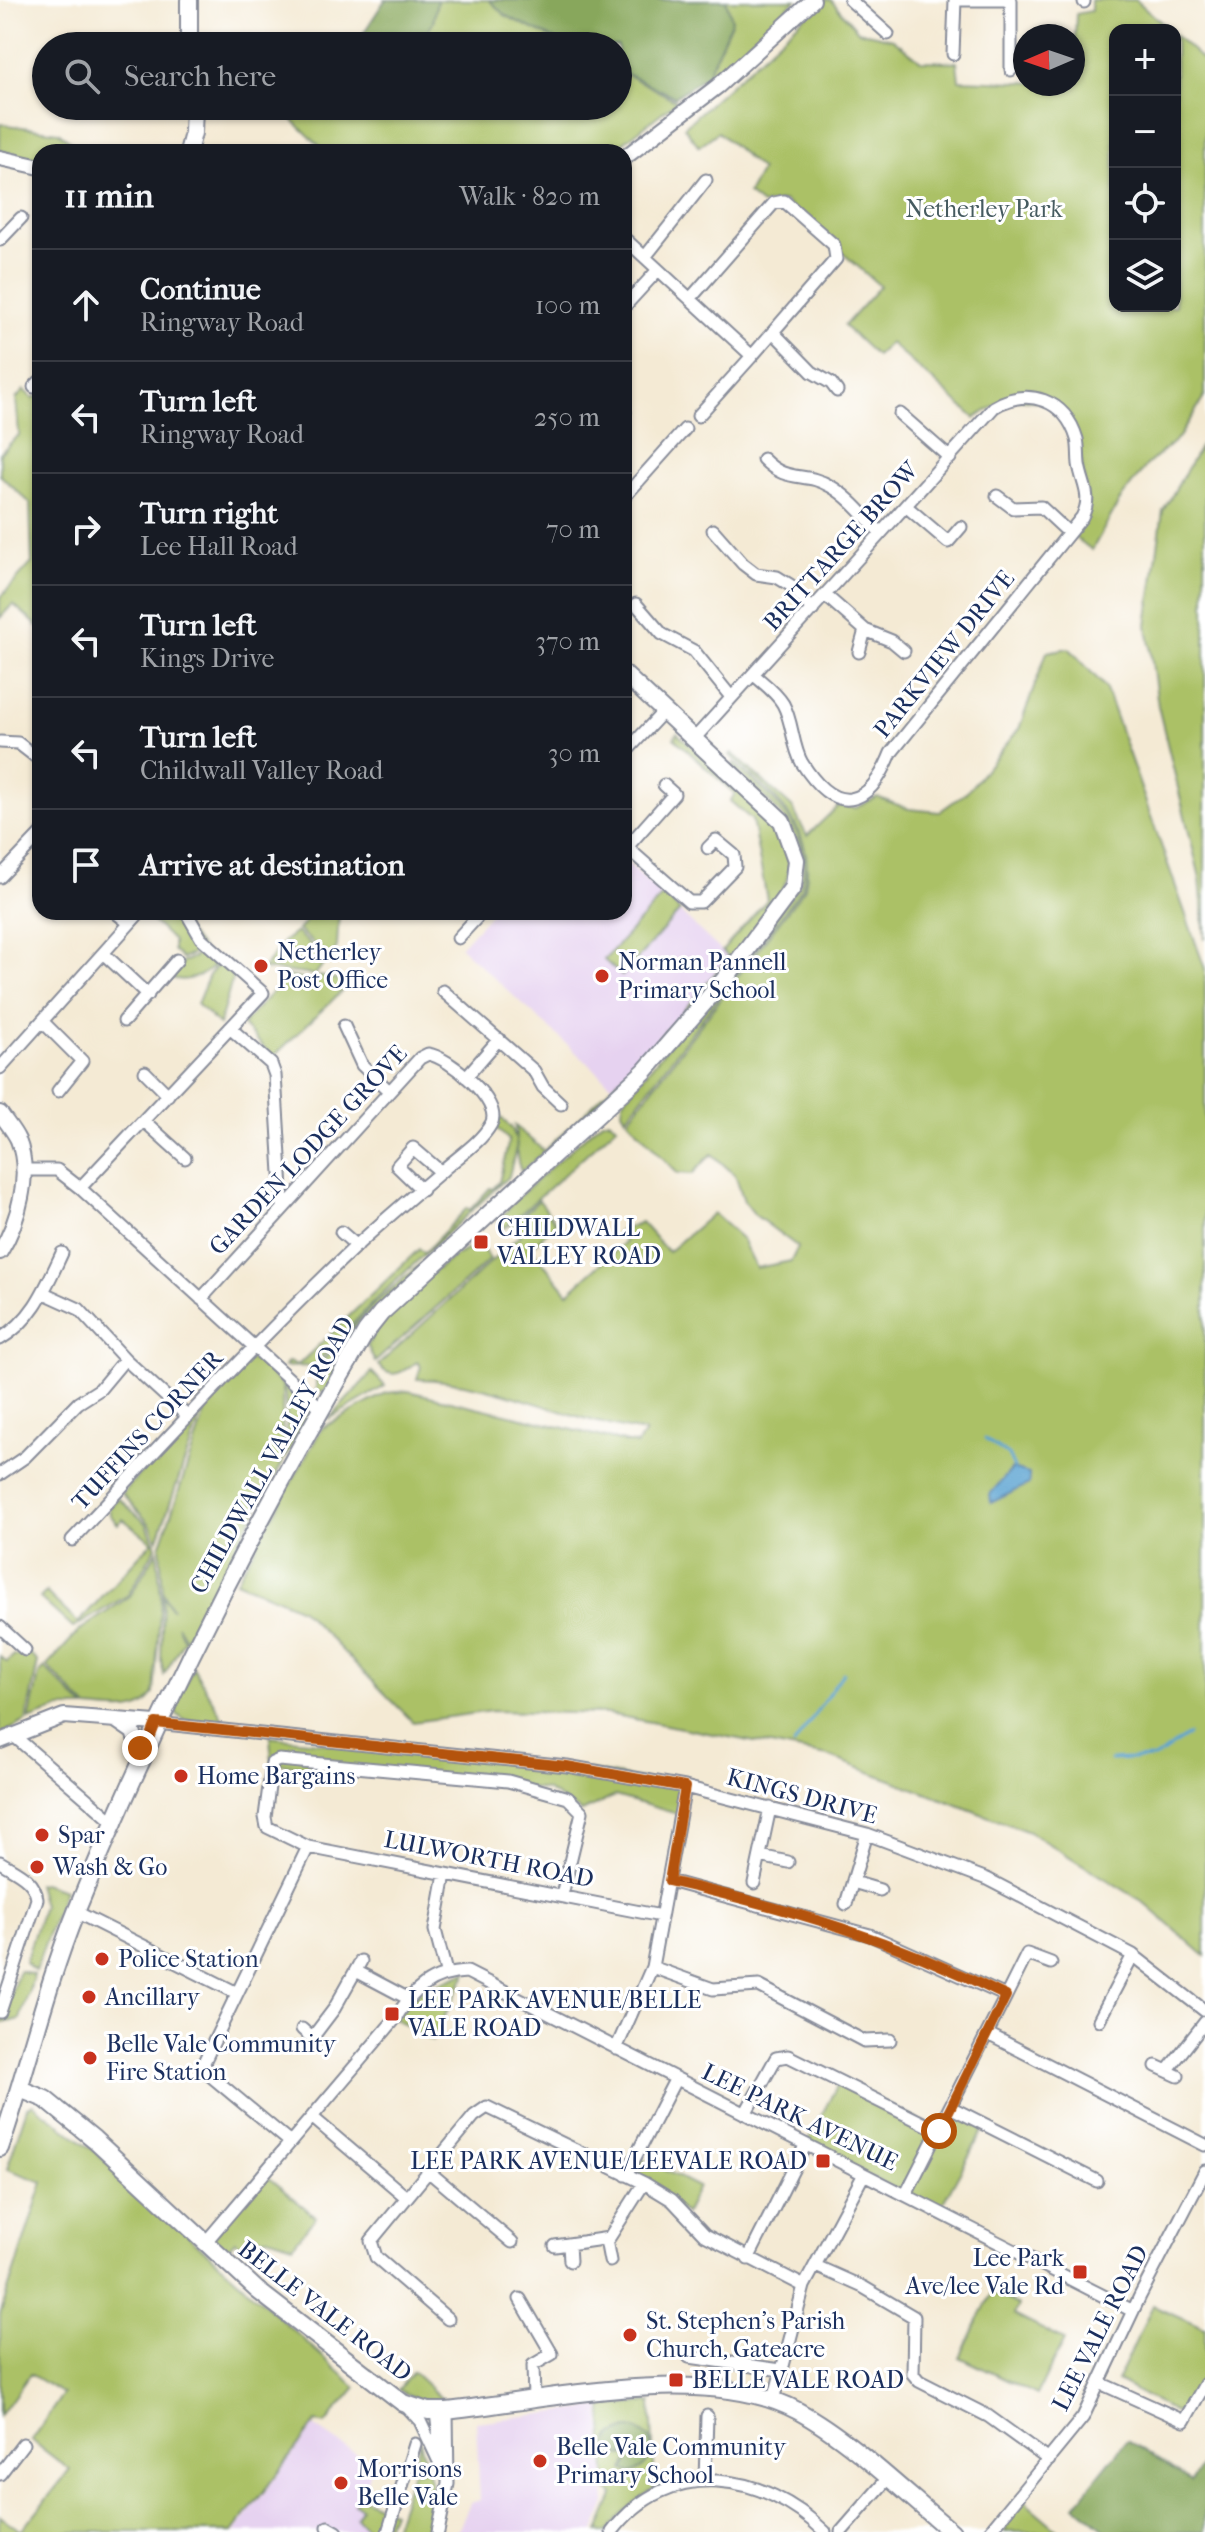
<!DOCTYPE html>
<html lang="en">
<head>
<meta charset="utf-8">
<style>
	:root { --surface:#171b24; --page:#242831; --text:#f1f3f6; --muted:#9ea1a6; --line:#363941 }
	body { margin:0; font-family:"IM FELL French Canon",serif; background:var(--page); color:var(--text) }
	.controls { position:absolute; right:24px; top:24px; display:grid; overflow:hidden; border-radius:16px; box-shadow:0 2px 6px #0004 }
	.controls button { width:72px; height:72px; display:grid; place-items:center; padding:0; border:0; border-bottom:2px solid var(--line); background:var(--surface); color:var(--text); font:40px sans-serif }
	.compass { position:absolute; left:1013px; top:24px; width:72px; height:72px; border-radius:50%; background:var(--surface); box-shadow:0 2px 6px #0004; rotate:268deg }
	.stop { position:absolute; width:24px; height:24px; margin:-18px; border:6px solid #b45309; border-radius:50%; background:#fff }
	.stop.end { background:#b45309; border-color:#fff; box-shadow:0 2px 8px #0008 }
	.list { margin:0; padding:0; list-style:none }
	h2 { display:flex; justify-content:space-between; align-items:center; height:104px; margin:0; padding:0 32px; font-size:34px }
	h2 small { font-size:26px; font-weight:400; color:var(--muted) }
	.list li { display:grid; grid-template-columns:52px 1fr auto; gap:24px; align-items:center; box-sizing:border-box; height:112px; padding:0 32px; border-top:2px solid var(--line) }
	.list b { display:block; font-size:30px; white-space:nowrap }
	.list p { margin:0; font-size:26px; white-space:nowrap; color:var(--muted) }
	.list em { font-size:26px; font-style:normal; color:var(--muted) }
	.icon { flex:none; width:44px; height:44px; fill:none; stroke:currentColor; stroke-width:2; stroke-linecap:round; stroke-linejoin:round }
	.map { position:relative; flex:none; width:1205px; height:2532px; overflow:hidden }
	.search { position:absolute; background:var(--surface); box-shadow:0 2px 6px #0004; left:32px; top:32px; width:600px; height:88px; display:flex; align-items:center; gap:20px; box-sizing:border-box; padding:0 28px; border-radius:44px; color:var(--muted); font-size:30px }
	.panel { position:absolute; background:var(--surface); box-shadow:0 2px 6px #0004; left:32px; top:144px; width:600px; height:776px; border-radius:24px }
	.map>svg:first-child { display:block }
	.built { fill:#e6d2f0 }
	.green { fill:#abc166; stroke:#637862; stroke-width:2 }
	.forest { fill:#88a75b; stroke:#526b5c; stroke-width:2 }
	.water { fill:#5aa3d1; stroke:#3a6998; stroke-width:2 }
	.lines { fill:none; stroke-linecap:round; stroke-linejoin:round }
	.stream { stroke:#5aa3d1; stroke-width:3 }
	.minor-casing { stroke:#888c99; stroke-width:15 }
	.tertiary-casing { stroke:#888c99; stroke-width:18 }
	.secondary-casing { stroke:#888c99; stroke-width:20 }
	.minor { stroke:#fff; stroke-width:11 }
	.tertiary { stroke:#fff; stroke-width:14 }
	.secondary { stroke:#fff; stroke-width:16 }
	.route { stroke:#b45309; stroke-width:10 }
	.poi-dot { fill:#c8321e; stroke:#fff; stroke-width:3 }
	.labels { text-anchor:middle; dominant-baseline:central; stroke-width:6; stroke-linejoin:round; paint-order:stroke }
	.park-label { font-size:24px; fill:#465b60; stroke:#fff }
	.street-label { font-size:24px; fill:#1b2f5e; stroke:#fff }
	.poi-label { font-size:24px; fill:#1b2f5e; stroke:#fff; text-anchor:start }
</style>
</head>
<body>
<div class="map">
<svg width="1205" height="2532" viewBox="0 0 1205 2532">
	<rect width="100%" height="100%" fill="#fff"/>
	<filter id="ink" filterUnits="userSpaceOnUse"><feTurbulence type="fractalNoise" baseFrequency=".0125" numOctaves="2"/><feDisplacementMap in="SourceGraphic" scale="16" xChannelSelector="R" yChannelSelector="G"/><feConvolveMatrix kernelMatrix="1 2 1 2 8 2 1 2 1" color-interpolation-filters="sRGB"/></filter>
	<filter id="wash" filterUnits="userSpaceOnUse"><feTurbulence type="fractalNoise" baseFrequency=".006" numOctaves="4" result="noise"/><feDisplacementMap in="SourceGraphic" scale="32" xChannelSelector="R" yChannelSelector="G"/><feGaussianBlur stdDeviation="1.8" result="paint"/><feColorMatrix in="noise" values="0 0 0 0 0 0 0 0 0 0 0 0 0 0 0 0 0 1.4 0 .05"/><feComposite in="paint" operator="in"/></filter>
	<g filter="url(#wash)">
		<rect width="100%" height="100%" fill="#f4ead4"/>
		<path class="built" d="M624 860 728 957 675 1023 615 1088 460 947 492 912H624Z
			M600 2407 606 2503 594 2532H457L470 2503 480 2500 476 2422Z
			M314 2426 371 2465 363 2497 393 2511 385 2532H235Z"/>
		<path class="green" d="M437 0H489L506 16 569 46H416L433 23Z
			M726 0H796L737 56 707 75 732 20Z
			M823 0H831L858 31 893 39 921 61 957 62 959 80 1073 84 1076 14 1091 11V0H1136L1170 30H1115V306H1175V35L1205 62V396L1179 437 1147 465 1120 500 1092 550 1069 533 1088 504 1078 442 1050 403 1009 398 975 418 890 343 876 356 844 326 880 286 784 201 762 205 748 194 761 170 718 132 699 146 684 127Z
			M618 70 677 101 611 152H326L278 106H618Z
			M0 124 58 132 85 152H40V159L0 151Z
			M24 390 33 399 36 396 40 400V628L13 604 0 618V598L32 563 30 503 0 475V453L19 435 16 399Z
			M1205 438V940L1200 878 1158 706 1147 625 1163 511Z
			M1069 648 1105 687 1205 969V1956L1142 1901 1029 1832 828 1756 608 1714 492 1711 413 1722 301 1609 236 1581 322 1428 386 1393 408 1391 637 1445 645 1432C568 1421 495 1380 417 1379L421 1366 417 1362C402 1372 392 1381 378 1365L520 1235 512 1225 539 1200 556 1223 531 1248 568 1293 625 1242 618 1232 641 1222 668 1252 713 1213 742 1239 756 1268 791 1261 798 1247 755 1215 744 1201 735 1175 712 1154 692 1174 677 1173 628 1120 805 888C818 826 770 793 730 755L732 753 792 807 807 836 838 806 856 808 877 797 909 809 939 812 967 792 1019 729 1047 652Z
			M677 733C710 764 778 812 788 855 792 873 784 887 777 902L656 1052 522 1171C514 1162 518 1140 515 1126L544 1151C612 1088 670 1031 728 957L722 951 767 900 752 820 730 801 735 794 674 738Z
			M734 763C772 798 816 830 803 887L626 1118 622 1111 623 1101 800 885C814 833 765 800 733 767Z
			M663 895 680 911 622 976 604 960Z
			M150 912H177L189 934 202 949 182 959 173 950V941L147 916Z
			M298 912H339L337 947 330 958 298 930 306 921Z
			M296 932 328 960 314 975 263 969 284 941Z
			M204 952 217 962C206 976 186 984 169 977L183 962Z
			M219 964 233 977 219 1025 197 1004 209 975Z
			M287 976 314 981 319 976 349 983 356 989 343 990 273 1057 242 1025Z
			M500 1117 512 1128 517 1144 509 1176 373 1302 314 1366 284 1367 288 1362 298 1365 419 1249 424 1253 467 1208 470 1210 490 1188 493 1189 499 1182 509 1140 495 1127Z
			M609 1120 617 1126 505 1228 498 1222 515 1200 602 1121Z
			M473 1246 481 1247 490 1259 375 1362 367 1345C390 1306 434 1266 473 1246Z
			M432 1254 435 1257 324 1392H316V1368L374 1304Z
			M254 1359 282 1385 283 1462 185 1639 177 1625 184 1640 164 1675 161 1660 163 1596 172 1610 163 1592 160 1547 207 1407 204 1404 248 1360Z
			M372 1372 385 1386 329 1419Z
			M284 1386 308 1411 285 1459 287 1420Z
			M200 1407 203 1409 157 1541 150 1524 122 1494 148 1464H154Z
			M118 1498 147 1524 156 1547 128 1595 73 1628 40 1598 46 1592 78 1623 152 1542 123 1519 118 1524 110 1515 109 1508Z
			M157 1551 161 1598 154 1694C140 1718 112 1709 88 1708L47 1666 80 1630 130 1596Z
			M28 1652 38 1662 26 1721 0 1735V1656L7 1662 14 1655 22 1657Z
			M193 1667 225 1722 224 1724 184 1720 176 1714 178 1699Z
			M45 1668 85 1708H61L29 1720 39 1674Z
			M270 1737 592 1771 685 1787 681 1815 615 1796 582 1812 546 1790 272 1763Z
			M42 1883 64 1890 35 1971 25 1962 43 1906 37 1884Z
			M19 1970 34 1975 20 2019 0 2024Z
			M467 1972 432 2041 395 2019 413 1993Z
			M840 2080 939 2131 952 2108 986 2125 939 2210 805 2146Z
			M33 2104 91 2148 356 2387 325 2424 316 2422 233 2532H0V2516L21 2531 70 2470 31 2440 63 2394 30 2374 0 2416V2315L43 2182 7 2169 27 2107Z
			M636 2155 698 2187 685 2213 626 2175Z
			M264 2174 316 2217 293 2245 268 2237 252 2238 244 2248 235 2241 224 2253 209 2240Z
			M992 2292 1018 2305 1014 2315 1064 2340 1037 2395 960 2357Z
			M1153 2305 1205 2328V2375L1187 2408 1175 2412 1117 2381Z
			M413 2372 443 2400V2402L418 2399 398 2390Z
			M651 2402 655 2487 626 2510 607 2532H598L614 2494 607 2490 602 2407Z
			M420 2442 431 2481 426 2530 392 2532 412 2472 424 2470 416 2457Z
			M359 2496 392 2512 384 2532H370L356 2518 361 2508 354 2503Z
			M1019 2497 1060 2532H1005Z"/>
		<path class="forest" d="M385 0H437L433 23 416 46H355Z
			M489 0H726L732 20 707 75 675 97 618 70V46H569L506 16Z
			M628 2429H637L650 2438C654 2456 649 2466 632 2474L624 2471 629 2461 627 2456 613 2455 607 2446 611 2436Z
			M1127 2440 1191 2481 1205 2460V2532H1108L1075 2505Z"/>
		<path class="water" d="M1012 1469 1029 1474V1484L991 1503 990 1494Z"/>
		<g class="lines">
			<path class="stream" d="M985 1439 1008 1455 1014 1468
				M794 1745 843 1673
				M1110 1760 1155 1758 1188 1735"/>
		</g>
	</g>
	<g filter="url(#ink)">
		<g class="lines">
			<g class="minor-casing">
				<path id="minor" d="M850 0 888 34
					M955 0H1006
					M1011 0V70
					M1084 0V2
					M953 54 955 0
					M624 238 752 356 698 416
					M0 240 21 218
					M645 257 706 180
					M690 299 774 203 784 201 834 245 836 259 752 356
					M624 307 657 271
					M775 334 812 372 831 383 837 391
					M34 387 40 381
					M624 412H625
					M900 414 950 458
					M763 459C787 484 805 471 830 486 850 497 865 517 881 533
					M626 495 685 429
					M997 496 1013 508 1041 507 1069 533
					M907 507 948 542 961 527
					M713 530 743 564 756 574 777 577 790 585 813 610
					M825 595 865 630
					M636 604 662 634 694 651 731 697
					M859 652 865 630 892 641 904 651
					M694 739 881 533 994 407C1028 387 1065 399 1077 439 1079 447 1078 455 1079 464 1082 485 1093 495 1082 517L891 753C869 808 836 817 802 763 792 746 793 722 783 704 776 692 764 684 753 674
					M0 742 18 743 40 760
					M624 754 664 711
					M624 845 689 902H701L735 867 734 855 716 840 708 848
					M627 847 674 794 664 785
					M0 877 40 835
					M115 912 129 923
					M458 938 482 912
					M104 954 148 995
					M443 991 534 1071 543 1087 561 1104
					M42 1021 82 1061 58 1091
					M124 1021 177 960
					M344 1026 362 1065 389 1091
					M230 1028 271 1064 275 1075 283 1206
					M0 1068 140 912
					M145 1072 168 1095
					M466 1077 499 1039
					M144 1121 185 1158
					M22 1170H57L80 1188 321 1408
					M80 1188 263 993 201 938 186 912
					M422 1190 397 1166 413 1148 441 1172
					M341 1232 357 1246
					M44 1293 79 1309 125 1359 186 1415
					M0 1339C33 1320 46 1287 62 1253
					M0 1474 25 1457 78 1403 100 1389 125 1359
					M72 1540C165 1441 257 1340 356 1246 384 1220 414 1195 443 1170 459 1156 481 1142 491 1124 504 1102 447 1056 428 1054L420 1058 201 1299
					M0 1627 25 1650
					M156 1723 567 1766 685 1787 867 1834 987 1879 1133 1955 1205 2011
					M14 1736 116 1824
					M760 1856 788 1862
					M0 1862C16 1872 35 1879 37 1899L0 2012
					M445 1874 435 1930 446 1972
					M669 1881 870 1935 1006 1996 906 2194
					M853 1882 880 1890
					M754 1883 770 1808
					M562 1895 582 1812 568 1798 508 1781 279 1760 272 1763 265 1817 267 1827 308 1847 661 1916
					M846 1904 867 1834
					M76 1912 235 1992
					M652 1967 713 1989 759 1986 864 2041 890 2040
					M356 1971 407 1998
					M1006 1996 1027 1954 1051 1963
					M1099 2020 1133 1955
					M302 2029 312 2038 334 2009 361 1961
					M988 2034 1205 2145
					M616 2049 652 1967 685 1787
					M1156 2066 1167 2071
					M1178 2076 1167 2071 1205 2022
					M952 2108 1097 2181
					M745 2114 776 2058 788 2056 939 2131
					M312 2117 406 2197
					M290 2142 206 2072 204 2062 308 1847
					M428 2171 512 2242
					M626 2175 675 2080
					M606 2240 610 2261
					M204 2244 395 2019C412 1990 432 1973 467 1972L1133 2311
					M569 2245 570 2261
					M555 2246 609 2238 644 2183
					M748 2259 805 2146
					M818 2267 863 2287 914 2317 913 2374 919 2381 988 2416 1049 2460
					M520 2299 552 2354 533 2365 534 2399
					M448 2319 376 2257 371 2241 474 2116 487 2107 644 2183 672 2200 705 2235 804 2286
					M689 2357 781 2370
					M1100 2383 1184 2421 1205 2384
					M774 2400 804 2286 864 2174
					M406 2406 420 2421 442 2468
					M436 2412 441 2457
					M0 2474 23 2444
					M705 2480 707 2416
					M328 2527 337 2532
					M388 2532 415 2444
					M438 2532 448 2484 447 2411
					M612 2532C669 2456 764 2472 825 2532
					M841 2532 888 2478
					M989 2532 1083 2417 1140 2296 1205 2171"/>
			</g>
			<g class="tertiary-casing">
				<path id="tertiary" d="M0 158 40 167
					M624 158 718 86 813 0
					M0 1113C6 1122 14 1131 18 1140 32 1174 18 1223 0 1252
					M117 1721 133 1732 142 1759
					M0 1741 64 1716 156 1723"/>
			</g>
			<g class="secondary-casing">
				<path id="secondary" d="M189 46V0
					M188 152 193 133 194 106
					M20 2089 45 2099 94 2139 257 2290 403 2403 428 2411H447C546 2400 708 2362 798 2411 850 2439 906 2494 952 2532
					M0 2148C27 2070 45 1989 76 1912 158 1711 256 1519 366 1332L381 1313 645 1071 724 980 793 887 796 860 782 821 624 674"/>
			</g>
			<use href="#minor" class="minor"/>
			<use href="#tertiary" class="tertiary"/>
			<use href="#secondary" class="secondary"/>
		</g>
	</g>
	<g class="lines" filter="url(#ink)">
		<path class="route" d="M140 1748 142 1759 156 1723 567 1766 685 1787 669 1881C792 1909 892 1939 1006 1996L939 2131"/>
	</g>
	<g class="poi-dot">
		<circle cx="261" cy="966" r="8"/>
		<circle cx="602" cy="976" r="8"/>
		<rect x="473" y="1234" width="16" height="16" rx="4"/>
		<circle cx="181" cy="1776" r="8"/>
		<circle cx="42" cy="1835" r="8"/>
		<circle cx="37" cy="1867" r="8"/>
		<circle cx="102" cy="1959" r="8"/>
		<circle cx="89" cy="1997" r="8"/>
		<rect x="384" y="2006" width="16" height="16" rx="4"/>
		<circle cx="90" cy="2058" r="8"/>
		<rect x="815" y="2153" width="16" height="16" rx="4"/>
		<rect x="1072" y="2264" width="16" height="16" rx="4"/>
		<circle cx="630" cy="2335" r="8"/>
		<rect x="668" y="2372" width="16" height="16" rx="4"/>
		<circle cx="540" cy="2461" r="8"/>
		<circle cx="341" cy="2483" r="8"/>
	</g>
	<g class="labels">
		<g class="park-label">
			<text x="984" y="209">Netherley Park</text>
		</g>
		<g class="street-label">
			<text transform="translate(841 546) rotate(-48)">BRITTARGE BROW</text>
			<text transform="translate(944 654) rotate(-51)">PARKVIEW DRIVE</text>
			<text transform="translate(308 1150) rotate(-47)">GARDEN LODGE GROVE</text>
			<text transform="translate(147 1430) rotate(-47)">TUFFINS CORNER</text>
			<text transform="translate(272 1455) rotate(-61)">CHILDWALL VALLEY ROAD</text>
			<text transform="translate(802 1796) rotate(15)">KINGS DRIVE</text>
			<text transform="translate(489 1859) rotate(11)">LULWORTH ROAD</text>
			<text transform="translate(800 2117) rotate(26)">LEE PARK AVENUE</text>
			<text transform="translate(325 2311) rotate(38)">BELLE VALE ROAD</text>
			<text transform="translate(1100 2328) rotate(-63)">LEE VALE ROAD</text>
		</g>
		<g class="poi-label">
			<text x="277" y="952">Netherley<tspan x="277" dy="28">Post Office</tspan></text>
			<text x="618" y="962">Norman Pannell<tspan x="618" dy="28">Primary School</tspan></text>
			<text x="497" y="1228">CHILDWALL<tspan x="497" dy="28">VALLEY ROAD</tspan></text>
			<text x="197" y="1776">Home Bargains</text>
			<text x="58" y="1835">Spar</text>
			<text x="53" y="1867">Wash &amp; Go</text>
			<text x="118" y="1959">Police Station</text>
			<text x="105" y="1997">Ancillary</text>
			<text x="408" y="2000">LEE PARK AVENUE/BELLE<tspan x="408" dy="28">VALE ROAD</tspan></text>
			<text x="106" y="2044">Belle Vale Community<tspan x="106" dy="28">Fire Station</tspan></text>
			<text x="807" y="2161" text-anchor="end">LEE PARK AVENUE/LEEVALE ROAD</text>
			<text x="1064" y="2258" text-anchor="end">Lee Park<tspan x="1064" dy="28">Ave/lee Vale Rd</tspan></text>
			<text x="646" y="2321">St. Stephen's Parish<tspan x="646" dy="28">Church, Gateacre</tspan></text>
			<text x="692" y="2380">BELLE VALE ROAD</text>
			<text x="556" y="2447">Belle Vale Community<tspan x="556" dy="28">Primary School</tspan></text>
			<text x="357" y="2469">Morrisons<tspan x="357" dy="28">Belle Vale</tspan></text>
		</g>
	</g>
</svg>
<div class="controls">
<button>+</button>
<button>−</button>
<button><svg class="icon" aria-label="locate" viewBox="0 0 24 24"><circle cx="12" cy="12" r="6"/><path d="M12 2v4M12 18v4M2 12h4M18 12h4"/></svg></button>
<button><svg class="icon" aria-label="layers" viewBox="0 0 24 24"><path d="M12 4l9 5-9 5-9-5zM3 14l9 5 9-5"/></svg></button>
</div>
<svg class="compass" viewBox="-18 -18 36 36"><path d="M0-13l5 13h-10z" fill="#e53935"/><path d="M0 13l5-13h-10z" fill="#9ea1a6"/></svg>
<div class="stop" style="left:939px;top:2131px"></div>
<div class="stop end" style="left:140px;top:1748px"></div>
<div class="search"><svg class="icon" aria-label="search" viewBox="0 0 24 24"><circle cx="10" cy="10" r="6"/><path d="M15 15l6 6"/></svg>Search here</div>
<section class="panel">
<h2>11 min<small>Walk · 820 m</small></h2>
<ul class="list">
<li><svg class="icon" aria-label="ahead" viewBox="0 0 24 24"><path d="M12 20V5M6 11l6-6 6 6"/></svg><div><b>Continue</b><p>Ringway Road</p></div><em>100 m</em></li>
<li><svg class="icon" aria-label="left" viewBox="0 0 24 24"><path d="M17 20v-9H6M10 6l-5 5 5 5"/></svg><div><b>Turn left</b><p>Ringway Road</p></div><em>250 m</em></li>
<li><svg class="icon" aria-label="right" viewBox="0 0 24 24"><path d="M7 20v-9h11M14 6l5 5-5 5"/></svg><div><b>Turn right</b><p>Lee Hall Road</p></div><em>70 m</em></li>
<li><svg class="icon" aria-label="left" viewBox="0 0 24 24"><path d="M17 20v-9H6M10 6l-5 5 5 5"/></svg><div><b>Turn left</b><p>Kings Drive</p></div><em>370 m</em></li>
<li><svg class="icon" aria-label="left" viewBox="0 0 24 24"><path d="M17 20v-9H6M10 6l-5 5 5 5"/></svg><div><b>Turn left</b><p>Childwall Valley Road</p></div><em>30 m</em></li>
<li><svg class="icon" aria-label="arrive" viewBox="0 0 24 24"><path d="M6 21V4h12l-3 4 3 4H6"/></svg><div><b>Arrive at destination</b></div></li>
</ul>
</section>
</div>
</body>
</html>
